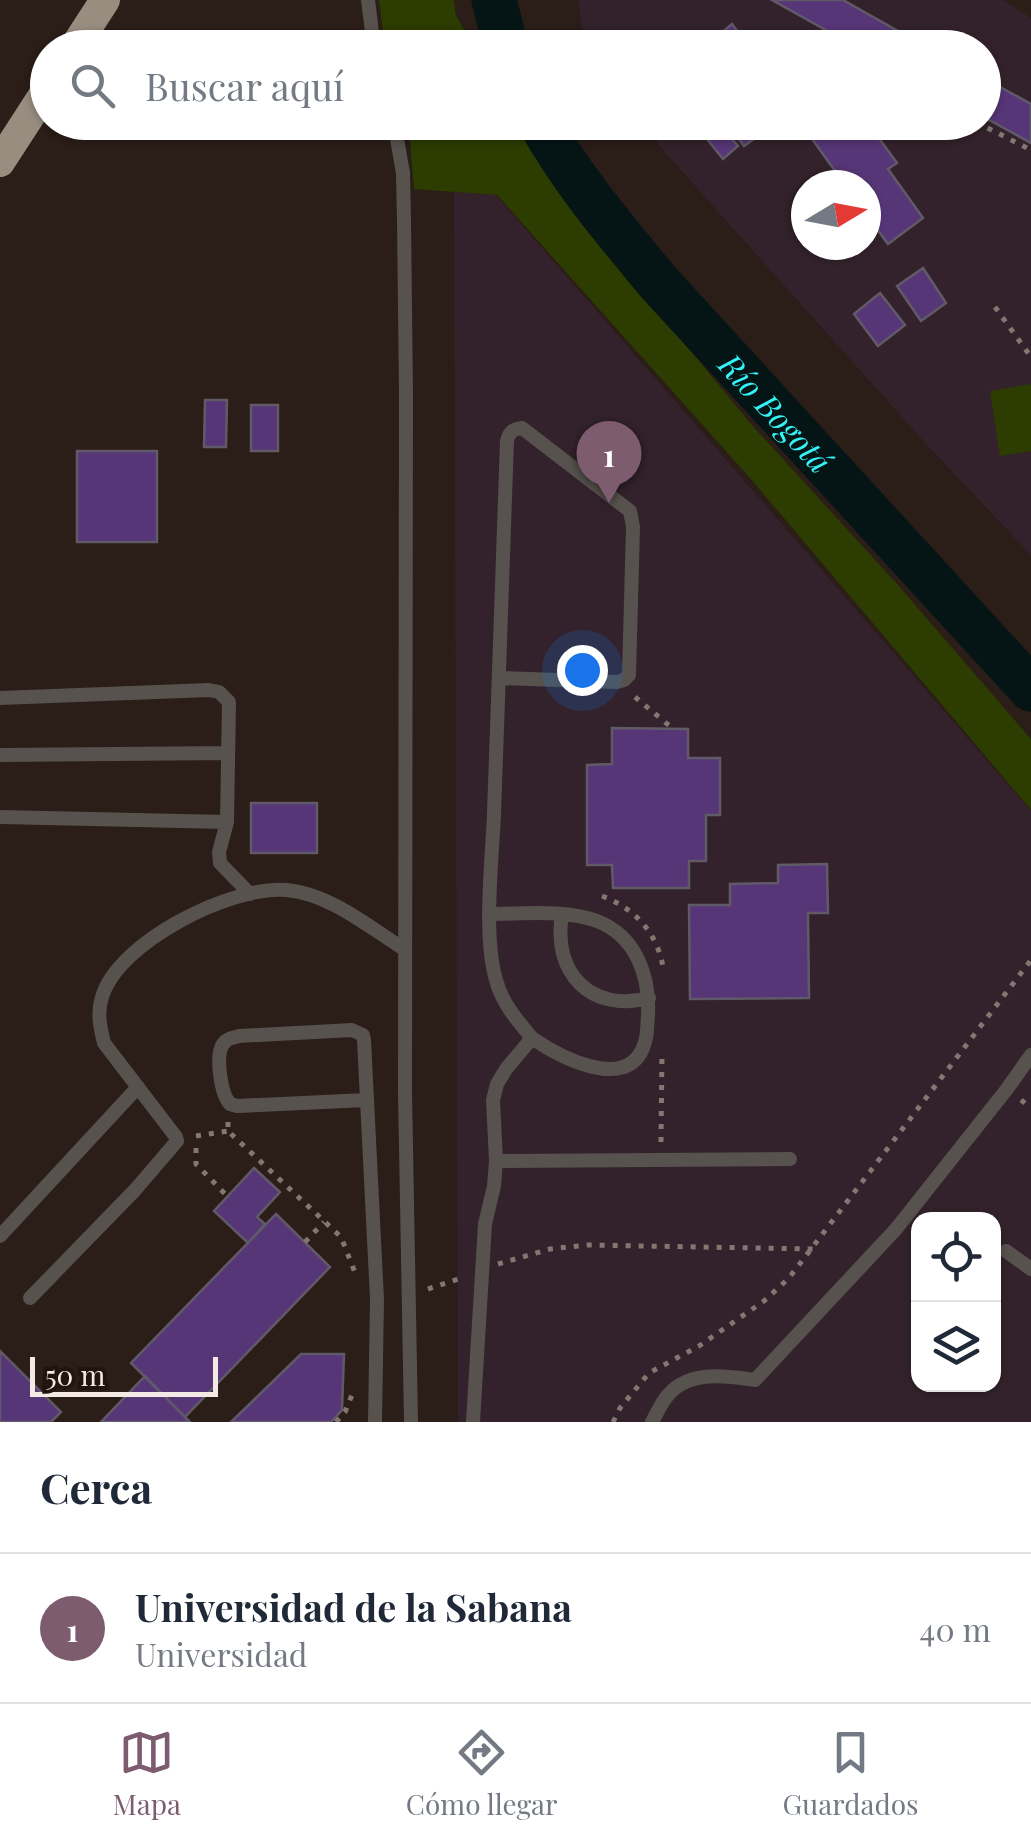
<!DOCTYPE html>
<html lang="es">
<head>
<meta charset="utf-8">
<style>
	:root { --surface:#fff; --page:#f2f2f3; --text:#1f2937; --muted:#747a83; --line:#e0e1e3; --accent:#7d5c6f }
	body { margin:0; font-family:"Playfair Display",serif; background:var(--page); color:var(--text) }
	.controls { position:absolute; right:30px; bottom:30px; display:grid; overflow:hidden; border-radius:20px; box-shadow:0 2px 8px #0004 }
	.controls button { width:90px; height:90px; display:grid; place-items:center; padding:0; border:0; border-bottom:2px solid var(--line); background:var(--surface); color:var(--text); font:50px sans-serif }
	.compass { position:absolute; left:791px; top:170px; width:90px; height:90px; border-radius:50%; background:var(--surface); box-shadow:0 2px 8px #0004; rotate:80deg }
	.scale { position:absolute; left:30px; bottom:25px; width:188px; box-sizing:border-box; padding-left:10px; border:5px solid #f3e9e5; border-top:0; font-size:28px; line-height:35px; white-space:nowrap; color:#f3e9e5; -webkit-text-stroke:8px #21140e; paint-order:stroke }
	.you { position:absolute; left:582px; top:670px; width:35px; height:35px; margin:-25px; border:8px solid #fff; border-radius:50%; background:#1a73e8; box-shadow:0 0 0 15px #1a73e833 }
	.badge { display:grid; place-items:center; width:65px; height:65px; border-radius:50%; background:var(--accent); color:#fff; font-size:32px; font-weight:700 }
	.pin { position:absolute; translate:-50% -82px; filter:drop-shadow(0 2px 5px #0008) }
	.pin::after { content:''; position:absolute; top:52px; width:35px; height:30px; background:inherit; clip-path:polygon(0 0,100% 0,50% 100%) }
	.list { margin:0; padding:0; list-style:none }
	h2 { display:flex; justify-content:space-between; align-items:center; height:130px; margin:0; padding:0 40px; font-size:42px }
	h2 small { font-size:32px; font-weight:400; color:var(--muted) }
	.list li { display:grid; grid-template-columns:65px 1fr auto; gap:30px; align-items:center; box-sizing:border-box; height:150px; padding:0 40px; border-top:2px solid var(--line) }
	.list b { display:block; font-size:38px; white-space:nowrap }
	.list p { margin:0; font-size:32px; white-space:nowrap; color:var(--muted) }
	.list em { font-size:32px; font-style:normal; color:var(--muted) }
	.icon { flex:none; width:55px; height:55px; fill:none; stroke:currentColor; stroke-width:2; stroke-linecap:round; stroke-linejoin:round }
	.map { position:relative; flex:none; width:1031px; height:1422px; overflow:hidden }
	.search { position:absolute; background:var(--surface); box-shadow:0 2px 8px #0004; left:30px; right:30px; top:30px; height:110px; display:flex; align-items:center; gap:25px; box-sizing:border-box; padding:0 35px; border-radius:55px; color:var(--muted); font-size:38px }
	.sheet { height:280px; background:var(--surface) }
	nav { display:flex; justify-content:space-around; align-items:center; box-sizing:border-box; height:140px; border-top:2px solid var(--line); background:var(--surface); font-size:28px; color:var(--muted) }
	nav a { display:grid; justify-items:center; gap:5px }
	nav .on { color:var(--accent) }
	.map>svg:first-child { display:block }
	.education { fill:#33222b; fill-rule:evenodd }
	.green { fill:#2d3c00 }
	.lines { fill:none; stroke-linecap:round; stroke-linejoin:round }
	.river { stroke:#051515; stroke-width:45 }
	.building { fill:#573678; stroke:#605a68; stroke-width:2.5 }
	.path { stroke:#837772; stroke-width:5; stroke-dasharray:5 8; stroke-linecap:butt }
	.service { stroke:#57524d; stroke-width:14 }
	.trunk { stroke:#988e80; stroke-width:30 }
	.labels { text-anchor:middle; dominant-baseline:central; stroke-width:8; stroke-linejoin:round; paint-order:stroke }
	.water-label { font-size:32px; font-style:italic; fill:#34f2f6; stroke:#21140e }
</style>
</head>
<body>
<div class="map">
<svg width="1031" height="1422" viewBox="0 0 1031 1422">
	<rect width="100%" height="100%" fill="#2b1d17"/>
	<path class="education" d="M578 0H1003L1031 18V555L926 444 662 149 644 123 984 122V48L593 47 582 28ZM806 185H866V245H806Z
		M454 192 496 195 1031 811V1422H458ZM918 1220H994V1384H918Z"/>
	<path class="green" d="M379 0H454L456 16 475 47H385Z
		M404 123H521L577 213 751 424 898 585 1031 739V810L750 478 497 195 414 189 410 140Z
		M1031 384V451L1000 456 990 391Z"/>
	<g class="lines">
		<g class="river">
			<path d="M494 0 506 48"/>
			<path id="s1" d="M540 122C572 180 616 231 658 282L1031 689"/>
		</g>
	</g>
	<path class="building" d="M772 0H843L928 48H858Z
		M732 24 750 48H703Z
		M984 78 1031 104V143L984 117Z
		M717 122 738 146 723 159 703 134Z
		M726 122H747L758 136 744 146Z
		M800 122H856L867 138 875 133 897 163 888 169 923 218 888 244 866 214V185H845Z
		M923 268 946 303 921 321 897 286Z
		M880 293 905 325 878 346 854 314Z
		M205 400H227L226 447H204Z
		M251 405H278V451H251Z
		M77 451H157V542H77Z
		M612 728 688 729V758H720V815H706V861H689V888H613L612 865H587V765L612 764Z
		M251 803H317V853H251Z
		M827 864 828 913H808L809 998 690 999 689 905H730V884L778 883V865Z
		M254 1168 280 1192 257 1217 265 1224 248 1243 214 1211Z
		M276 1214 330 1267 185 1417 131 1363Z
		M0 1351 61 1412 51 1422H0Z
		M301 1354H344L342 1410 331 1422H231Z
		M145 1376 185 1417 190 1422H101Z"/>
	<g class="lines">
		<path class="path" d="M976 122 1031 150
			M995 307 1031 357
			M635 697 672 728
			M602 896C634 908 657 932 663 967
			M1021 1100 1031 1108
			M228 1122V1131L341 1237 356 1275
			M196 1136 228 1131
			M661 1142 662 1053
			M196 1148V1164L228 1197
			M305 1242 324 1222
			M498 1264 550 1249 587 1245 813 1249
			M428 1289 465 1277
			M336 1422 345 1412 354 1390
			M613 1422 620 1408 649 1373 699 1346 764 1301 789 1278 1031 960"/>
		<path class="service" d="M368 0 374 48
			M394 122 403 173 404 220 406 393 405 1092 411 1422
			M0 698 209 690 219 692 229 702 227 822 219 852 220 863 250 894
			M0 755 228 753
			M0 817 227 822
			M490 914C524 914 565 909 597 921 636 936 650 976 648 1015 647 1025 648 1036 644 1045 628 1094 558 1056 532 1038
			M562 915C552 973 591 1013 649 998
			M367 1100 237 1106 230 1104C221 1094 215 1056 223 1044 228 1038 232 1038 239 1036L352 1030 363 1035 364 1040 377 1299 375 1422
			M496 1161 790 1159
			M0 1236 138 1087
			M1006 1251 1031 1269
			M30 1298 135 1190 177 1141 176 1137 104 1043C100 1027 97 1013 102 997 118 942 232 885 287 890 330 894 369 927 404 949
			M473 1422 485 1224 494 1186 496 1161 493 1100 497 1084 506 1069 532 1038C517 1020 502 1003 496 980 483 936 492 861 494 814 498 689 503 565 507 441 509 432 513 429 522 428L630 511 633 527 629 675 624 680 617 682 499 678
			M652 1422C657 1413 662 1401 669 1394 690 1370 728 1376 755 1380L896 1229 1007 1089 1031 1055"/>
		<path class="trunk" d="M74 48 105 0
			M0 162 48 88"/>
	</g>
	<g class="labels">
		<g class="water-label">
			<text stroke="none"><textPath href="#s1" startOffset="375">Río Bogotá</textPath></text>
		</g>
	</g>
</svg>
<div class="controls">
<button><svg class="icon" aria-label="locate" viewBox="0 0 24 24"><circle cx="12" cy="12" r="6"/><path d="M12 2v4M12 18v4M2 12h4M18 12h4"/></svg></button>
<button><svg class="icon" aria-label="layers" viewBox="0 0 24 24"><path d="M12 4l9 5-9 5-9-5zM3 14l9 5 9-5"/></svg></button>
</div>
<svg class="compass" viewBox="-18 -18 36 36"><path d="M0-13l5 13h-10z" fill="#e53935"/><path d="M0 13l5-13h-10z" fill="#747a83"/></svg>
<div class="scale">50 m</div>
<div class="you"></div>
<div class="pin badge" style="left:609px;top:503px">1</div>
<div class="search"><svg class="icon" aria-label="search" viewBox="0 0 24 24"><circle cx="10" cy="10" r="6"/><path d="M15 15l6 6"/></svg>Buscar aquí</div>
</div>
<section class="sheet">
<h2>Cerca<small></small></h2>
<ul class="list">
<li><span class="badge">1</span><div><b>Universidad de la Sabana</b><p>Universidad</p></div><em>40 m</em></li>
</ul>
</section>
<nav>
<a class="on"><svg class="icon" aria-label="map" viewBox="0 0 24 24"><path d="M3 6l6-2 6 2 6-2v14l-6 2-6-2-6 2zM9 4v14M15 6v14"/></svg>Mapa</a>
<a><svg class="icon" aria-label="directions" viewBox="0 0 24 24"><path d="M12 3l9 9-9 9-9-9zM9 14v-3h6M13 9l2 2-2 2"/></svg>Cómo llegar</a>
<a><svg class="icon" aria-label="saved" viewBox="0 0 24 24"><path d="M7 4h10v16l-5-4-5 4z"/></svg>Guardados</a>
</nav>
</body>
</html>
